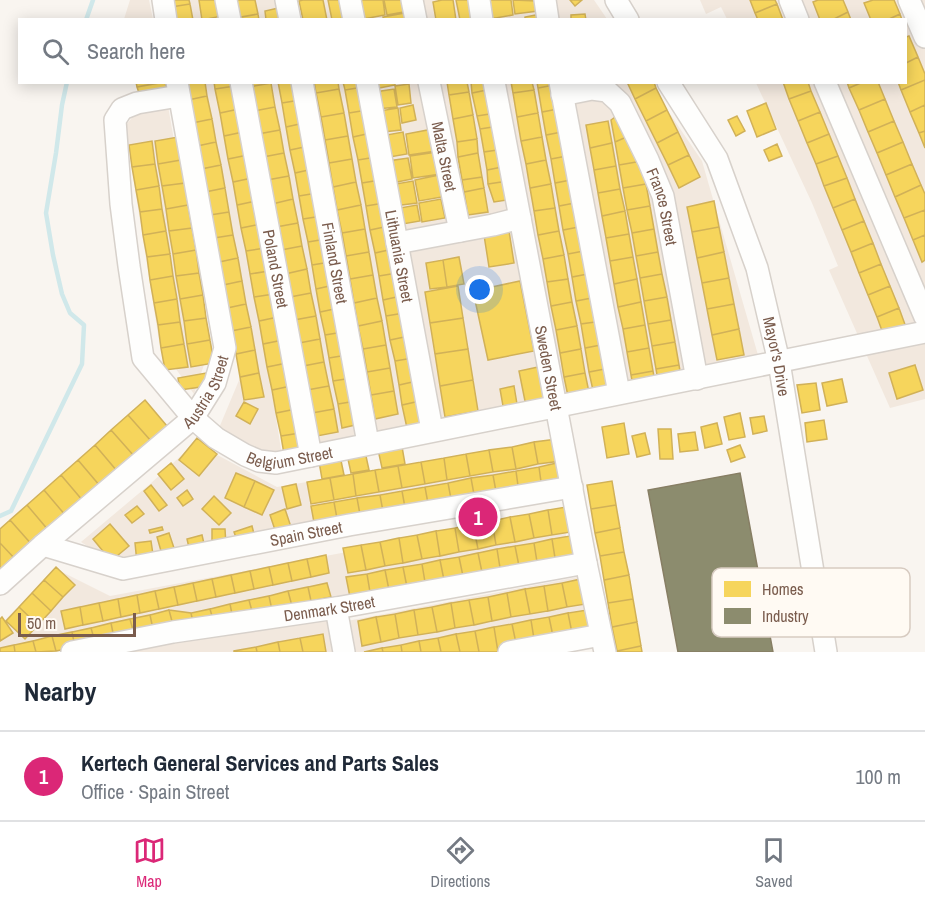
<!DOCTYPE html>
<html lang="en">
<head>
<meta charset="utf-8">
<style>
	:root { --surface:#fff; --page:#f6f6f7; --text:#1f2937; --muted:#747a83; --line:#e0e1e3; --accent:#db2777 }
	body { margin:0; font-family:"Archivo Narrow",sans-serif; background:var(--page); color:var(--text) }
	.scale { position:absolute; left:18px; bottom:15px; width:118px; box-sizing:border-box; padding-left:6px; border:3px solid #7a5c4d; border-top:0; font-size:16px; line-height:21px; white-space:nowrap; color:#7a5c4d; -webkit-text-stroke:4px #fffaf3; paint-order:stroke }
	.you { position:absolute; left:480px; top:290px; width:21px; height:21px; margin:-15px; border:4px solid #fff; border-radius:50%; background:#1a73e8; box-shadow:0 0 0 9px #1a73e833 }
	.badge { display:grid; place-items:center; width:39px; height:39px; border-radius:50%; background:var(--accent); color:#fff; font-size:20px; font-weight:700 }
	.pin { position:absolute; translate:-50% -50%; border:3px solid #fff; box-shadow:0 2px 6px #0006 }
	.list { margin:0; padding:0; list-style:none }
	h2 { display:flex; justify-content:space-between; align-items:center; height:78px; margin:0; padding:0 24px; font-size:26px }
	h2 small { font-size:20px; font-weight:400; color:var(--muted) }
	.list li { display:grid; grid-template-columns:39px 1fr auto; gap:18px; align-items:center; box-sizing:border-box; height:90px; padding:0 24px; border-top:2px solid var(--line) }
	.list b { display:block; font-size:22px; white-space:nowrap }
	.list p { margin:0; font-size:20px; white-space:nowrap; color:var(--muted) }
	.list em { font-size:20px; font-style:normal; color:var(--muted) }
	.icon { flex:none; width:33px; height:33px; fill:none; stroke:currentColor; stroke-width:2; stroke-linecap:round; stroke-linejoin:round }
	.map { position:relative; flex:none; width:925px; height:652px; overflow:hidden }
	.search { position:absolute; background:var(--surface); box-shadow:0 3px 15px #0003; left:18px; right:18px; top:18px; height:66px; display:flex; align-items:center; gap:15px; box-sizing:border-box; padding:0 21px; border-radius:0px; color:var(--muted); font-size:22px }
	.sheet { height:168px; background:var(--surface) }
	nav { display:flex; justify-content:space-around; align-items:center; box-sizing:border-box; height:84px; border-top:2px solid var(--line); background:var(--surface); font-size:16px; color:var(--muted) }
	nav a { display:grid; justify-items:center; gap:3px }
	nav .on { color:var(--accent) }
	.map>svg:first-child { display:block }
	.residential { fill:#f2e8de }
	.homes { fill:#f6d55c; stroke:#d1b158; stroke-width:1.5 }
	.industry { fill:#8c8c6e; stroke:#877e64; stroke-width:1.5 }
	.lines { fill:none; stroke-linecap:round; stroke-linejoin:round }
	.stream { stroke:#d0e8ea; stroke-width:4.5 }
	.minor-casing { stroke:#d7d1cb; stroke-width:24 }
	.minor { stroke:#fefefd; stroke-width:21 }
	.labels { text-anchor:middle; dominant-baseline:central; stroke-width:6; stroke-linejoin:round; paint-order:stroke }
	.street-label { font-size:16px; fill:#7a5c4d; stroke:#fffaf3 }
	.key { fill:#fffaf3; stroke:#d7cbc1; stroke-width:1.5 }
	.key-label { font-size:16px; fill:#7a5c4d }
</style>
</head>
<body>
<div class="map">
<svg width="925" height="652" viewBox="0 0 925 652">
	<rect width="100%" height="100%" fill="#f9f5f0"/>
	<path class="residential" d="M130 0H149L153 19H124Z
		M179 0H212L215 19H183Z
		M243 0H594L607 19H246Z
		M700 0H925V399L890 408 829 270 838 266 812 203 756 83 906 82V20L727 19 721 7 706 14Z
		M138 83H164L210 347 194 394 160 347 125 126 142 106Z
		M194 83H224L282 456 273 458 219 428 245 366Z
		M256 83H649L702 161 758 355 317 453Z
		M551 441 555 488 111 561 81 542 150 484 195 443 277 487Z
		M563 512 569 559 44 652H0V625L56 569 110 596Z
		M583 576 595 628 473 652H352L347 621Z
		M328 612 335 652H112Z"/>
	<path class="homes" d="M169 0H189L190 4 171 7Z
		M199 0H219L222 16 202 20Z
		M232 0H255L258 14 236 18Z
		M303 0H323L327 20H303L299 1Z
		M328 0H347L350 17 332 20Z
		M355 0H383L385 15 358 20Z
		M384 0H407L409 11 387 15Z
		M442 0H453L456 20H436L433 2Z
		M456 0H477L478 20H460Z
		M487 0H511L513 15 490 19Z
		M513 0 537 1 538 11 515 14Z
		M570 0H582L575 6Z
		M750 0H775L777 4 755 13Z
		M818 0H843L848 12 832 20H820L813 2Z
		M873 0H894L900 14 887 20H871L864 3Z
		M190 4 193 20H173L171 7Z
		M777 4 783 20H758L755 13Z
		M283 7 285 20H266L265 11Z
		M410 12 412 20H384L383 17Z
		M848 12 851 20H832Z
		M546 13 547 20H525V17Z
		M258 14 259 20H236V18Z
		M585 14 586 20H571V15Z
		M900 14 902 20H887Z
		M909 36 918 57 906 63V37Z
		M918 57 925 74V80L901 90 898 82H906V63Z
		M925 80V105L910 112 901 90Z
		M136 82H162L137 87Z
		M165 82 167 90 139 93 137 87Z
		M185 82H205L207 96 188 100Z
		M214 82H234L235 86 215 89Z
		M248 82H271V83L249 87Z
		M278 82H297L300 100 282 103Z
		M314 82H338L339 89 316 93Z
		M343 82H362L363 87 345 90Z
		M373 82H395V85L374 89Z
		M447 82H467L469 92 449 95Z
		M471 82H491L492 89 472 93Z
		M511 82H532L534 90 513 93Z
		M537 82H559V84L538 88Z
		M627 82H654L656 88 635 99Z
		M783 82H808L811 91 789 99Z
		M847 82H863L849 88Z
		M863 82H878L885 99 859 110 849 88Z
		M271 83 275 107 254 111 249 87Z
		M409 84 411 103 398 105 395 86Z
		M559 84 563 108 542 112 538 88Z
		M235 86 239 109 220 113 215 89Z
		M363 87 367 110 349 113 345 90Z
		M656 88 667 110 646 121 635 99Z
		M339 89 344 113 321 117 316 93Z
		M394 89 397 107 377 109 375 92Z
		M492 89 496 113 477 116 472 93Z
		M534 90 538 113 517 117 513 93Z
		M811 91 820 112 798 121 789 99Z
		M469 92 473 115 453 119 449 95Z
		M207 96 212 119 192 123 188 100Z
		M885 99 894 121 868 132 859 110Z
		M300 100 304 123 286 127 282 103Z
		M766 103 776 129 757 137 747 111Z
		M413 105 416 120 402 123 400 108Z
		M925 105V131L919 133 910 112Z
		M275 107 280 130 258 134 254 111Z
		M398 108 401 130 383 132 379 111Z
		M563 108 567 131 546 135 542 112Z
		M239 109 243 132 224 136 220 113Z
		M367 110 371 133 353 137 349 113Z
		M667 110 678 132 657 143 646 121Z
		M820 112 829 134 807 143 798 121Z
		M344 113 348 136 325 140 321 117Z
		M496 113 499 126 480 129 477 116Z
		M538 113 542 137 521 141 517 117Z
		M621 113 631 135 615 142 611 120Z
		M473 115 477 139 457 142 453 119Z
		M737 116 745 131 736 136 728 120Z
		M212 119 216 142 197 146 192 123Z
		M608 121 612 143 590 148 586 125Z
		M894 121 903 142 877 153 868 132Z
		M304 123 309 146 290 150 286 127Z
		M499 126 504 149 484 152 480 129Z
		M433 129 436 151 409 155 406 134Z
		M280 130 284 153 263 157 258 134Z
		M567 131 572 155 551 159 546 135Z
		M925 131V148L919 133Z
		M243 132 248 155 228 159 224 136Z
		M403 132 407 154 384 158 381 136Z
		M678 132 689 155 668 165 657 143Z
		M371 133 376 157 358 160 353 137Z
		M829 134 838 156 816 164 807 143Z
		M631 135 642 161 619 165 615 142Z
		M348 136 352 159 329 163 325 140Z
		M178 137 181 160 158 164 155 141Z
		M542 137 546 160 526 164 521 141Z
		M477 139 478 153 458 157 457 142Z
		M152 141 155 164 132 167 129 145Z
		M216 142 221 165 201 169 197 146Z
		M903 142 912 164 886 175 877 153Z
		M612 143 616 166 594 170 590 148Z
		M777 144 782 156 769 161 764 150Z
		M309 146 313 169 295 173 290 150Z
		M504 149 507 166 487 170 484 152Z
		M437 152 441 174 413 178 410 156Z
		M284 153 289 176 267 180 263 157Z
		M478 153 482 177 462 180 458 157Z
		M248 155 252 178 233 182 228 159Z
		M572 155 576 179 555 183 551 159Z
		M689 155 700 177 679 188 668 165Z
		M838 156 847 178 824 186 816 164Z
		M376 157 380 180 362 183 358 160Z
		M408 158 412 179 392 183 388 161Z
		M352 159 356 182 333 187 329 163Z
		M181 160 185 183 162 186 158 164Z
		M546 160 551 184 530 188 526 164Z
		M642 161 646 184 623 188 619 165Z
		M155 164 159 186 136 190 132 167Z
		M912 164 921 185 895 197 886 175Z
		M221 165 225 188 205 192 201 169Z
		M507 166 508 181 488 184 487 170Z
		M616 166 620 189 598 193 594 170Z
		M313 169 317 193 299 196 295 173Z
		M439 175 442 197 419 201 415 180Z
		M289 176 293 199 272 204 267 180Z
		M482 177 484 188 464 192 462 180Z
		M252 178 256 201 237 205 233 182Z
		M847 178 855 199 833 208 824 186Z
		M576 179 580 202 559 206 555 183Z
		M380 180 384 203 366 206 362 183Z
		M413 181 417 203 394 206 390 185Z
		M508 181 513 199 494 202 488 184Z
		M356 182 361 205 337 210 333 187Z
		M185 183 188 205 166 209 162 186Z
		M551 184 555 208 534 211 530 188Z
		M646 184 650 206 627 210 623 188Z
		M921 185 925 194V210L904 218 895 197Z
		M159 186 162 209 140 212 136 190Z
		M225 188 229 212 210 215 205 192Z
		M484 188 488 212 468 215 464 192Z
		M620 189 625 211 602 216 598 193Z
		M317 193 322 216 303 219 299 196Z
		M293 199 298 223 276 227 272 204Z
		M441 199 445 218 422 222 419 203Z
		M855 199 864 221 842 230 833 208Z
		M256 201 261 224 241 228 237 205Z
		M714 201 719 227 692 232 687 207Z
		M580 202 584 226 563 230 559 206Z
		M384 203 389 226 370 230 366 206Z
		M188 205 192 228 169 231 166 209Z
		M361 205 365 229 342 233 337 210Z
		M417 205 420 221 397 225 394 209Z
		M650 206 654 229 632 233 627 210Z
		M555 208 559 231 538 235 534 211Z
		M162 209 166 231 143 235 140 212Z
		M925 210V235L913 240 904 218Z
		M625 211 629 234 606 238 602 216Z
		M229 212 233 235 214 238 210 215Z
		M322 216 326 239 308 242 303 219Z
		M864 221 873 243 851 252 842 230Z
		M298 223 302 246 281 250 276 227Z
		M261 224 265 248 246 251 241 228Z
		M389 226 393 249 375 253 370 230Z
		M584 226 589 250 568 254 563 230Z
		M719 227 724 252 697 258 692 232Z
		M192 228 196 250 173 254 169 231Z
		M365 229 369 252 346 256 342 233Z
		M654 229 658 252 636 256 632 233Z
		M166 231 170 254 147 257 143 235Z
		M509 231 514 263 489 267 484 235Z
		M559 231 564 255 543 259 538 235Z
		M629 234 633 257 610 261 606 238Z
		M233 235 238 258 219 262 214 238Z
		M925 235V260L922 262 913 240Z
		M326 239 330 262 312 265 308 242Z
		M873 243 881 264 859 273 851 252Z
		M302 246 307 269 285 274 281 250Z
		M265 248 269 271 250 274 246 251Z
		M393 249 397 273 379 276 375 253Z
		M196 250 199 273 176 276 173 254Z
		M589 250 593 273 572 277 568 254Z
		M369 252 373 275 350 279 346 256Z
		M658 252 662 274 640 278 636 256Z
		M724 252 729 278 702 283 697 258Z
		M170 254 173 276 150 280 147 257Z
		M564 255 568 279 547 282 543 259Z
		M459 257 464 284 447 287 443 260Z
		M633 257 637 279 614 284 610 261Z
		M238 258 242 281 223 285 219 262Z
		M443 260 447 287 430 289 426 263Z
		M330 262 334 285 316 289 312 265Z
		M881 264 890 286 868 295 859 273Z
		M307 269 311 293 290 297 285 274Z
		M269 271 274 294 254 297 250 274Z
		M199 273 203 295 180 299 176 276Z
		M397 273 401 296 383 300 379 276Z
		M593 273 597 297 576 301 572 277Z
		M662 274 667 297 644 301 640 278Z
		M373 275 377 298 354 303 350 279Z
		M173 276 177 299 154 303 150 280Z
		M729 278 734 304 707 309 702 283Z
		M568 279 572 302 551 306 547 282Z
		M637 279 641 302 618 307 614 284Z
		M242 281 246 304 227 308 223 285Z
		M520 281 534 351 488 360 473 291Z
		M334 285 339 308 320 312 316 289Z
		M458 286 463 318 430 323 425 292Z
		M890 286 899 308 877 317 868 295Z
		M311 293 316 316 294 320 290 297Z
		M274 294 278 317 259 321 254 297Z
		M203 295 206 318 184 321 180 299Z
		M401 296 404 313 386 316 383 300Z
		M597 297 602 321 581 324 576 301Z
		M667 297 671 320 648 324 644 301Z
		M377 298 382 321 358 326 354 303Z
		M177 299 180 322 158 325 154 303Z
		M572 302 577 326 556 330 551 306Z
		M641 302 645 325 623 329 618 307Z
		M246 304 251 327 231 331 227 308Z
		M734 304 739 329 712 335 707 309Z
		M339 308 343 332 325 335 320 312Z
		M899 308 907 330 885 339 877 317Z
		M404 313 409 336 390 340 386 316Z
		M316 316 320 339 299 343 294 320Z
		M278 317 283 340 263 344 259 321Z
		M206 318 210 340 187 344 184 321Z
		M463 318 468 349 435 354 430 323Z
		M671 320 675 342 652 346 648 324Z
		M382 321 386 345 363 349 358 326Z
		M602 321 606 344 585 348 581 324Z
		M180 322 184 344 161 348 158 325Z
		M645 325 649 348 627 352 623 329Z
		M577 326 581 349 560 353 556 330Z
		M251 327 255 350 236 354 231 331Z
		M739 329 744 355 717 360 712 335Z
		M343 332 347 355 329 358 325 335Z
		M409 336 413 358 395 361 390 340Z
		M320 339 324 362 303 366 299 343Z
		M210 340 214 363 191 367 187 344Z
		M283 340 287 363 267 367 263 344Z
		M675 342 679 365 656 369 652 346Z
		M184 344 188 367 165 370 161 348Z
		M606 344 610 368 589 372 585 348Z
		M386 345 390 368 367 372 363 349Z
		M649 348 653 371 631 375 627 352Z
		M468 349 473 380 440 386 435 354Z
		M581 349 585 373 564 377 560 353Z
		M255 350 259 373 240 377 236 354Z
		M347 355 352 378 333 381 329 358Z
		M413 358 417 381 399 385 395 361Z
		M324 362 329 386 307 390 303 366Z
		M287 363 291 386 272 390 267 367Z
		M679 365 683 388 660 392 656 369Z
		M915 365 923 390 897 399 889 373Z
		M543 366 550 401 526 406 519 371Z
		M390 368 394 391 371 395 367 372Z
		M610 368 615 392 594 395 589 372Z
		M653 371 657 393 635 397 631 375Z
		M206 373 208 386 180 390 178 378Z
		M259 373 264 397 244 400 240 377Z
		M585 373 590 397 569 401 564 377Z
		M352 378 356 401 338 404 333 381Z
		M842 379 847 402 827 406 822 383Z
		M473 380 478 411 445 417 440 386Z
		M417 381 420 401 402 405 399 385Z
		M816 383 820 410 802 413 797 385Z
		M291 386 296 409 276 413 272 390Z
		M329 386 334 409 312 413 307 390Z
		M514 386 517 404 503 406 500 389Z
		M394 391 398 414 375 419 371 395Z
		M145 400 167 426 151 441 128 415Z
		M356 401 360 424 342 428 338 404Z
		M420 401 425 424 407 428 402 405Z
		M244 402 258 409 250 424 236 416Z
		M296 409 300 433 281 436 276 413Z
		M334 409 338 432 317 436 312 413Z
		M740 413 745 437 729 440 724 417Z
		M128 415 151 441 134 456 111 430Z
		M764 416 767 431 753 434 750 418Z
		M824 420 827 439 807 442 805 423Z
		M624 423 629 454 607 458 602 427Z
		M717 423 722 444 705 448 701 427Z
		M658 429H671L673 459H660Z
		M111 430 134 456 117 471 95 445Z
		M695 432 698 450 680 452 678 434Z
		M300 433 303 450 284 454 281 436Z
		M645 433 650 454 637 457 632 436Z
		M197 438 217 454 199 476 179 460Z
		M557 439 561 461 538 464 534 442Z
		M401 441 405 464 382 468 377 445Z
		M534 442 538 464 516 469 512 447Z
		M95 445 117 471 100 486 78 460Z
		M740 445 745 457 731 462 727 450Z
		M364 447 369 470 351 473 346 450Z
		M512 447 516 469 493 472 489 450Z
		M489 450 493 472 470 476 466 454Z
		M339 451 344 475 322 479 318 456Z
		M466 454 470 476 447 480 444 458Z
		M444 458 447 480 425 484 421 462Z
		M78 460 100 486 83 501 61 475Z
		M421 462 425 484 402 488 398 466Z
		M561 462 565 484 542 489 539 467Z
		M171 463 184 479 171 490 158 474Z
		M398 466 402 488 379 492 375 470Z
		M539 467 542 489 519 493 516 471Z
		M375 470 379 492 356 496 353 474Z
		M516 471 519 493 497 497 493 475Z
		M236 473 255 481 244 507 225 498Z
		M353 474 356 496 334 500 330 478Z
		M61 475 83 501 66 516 44 490Z
		M493 475 497 497 475 500 471 478Z
		M330 478 334 500 311 504 307 482Z
		M471 478 475 500 452 504 448 483Z
		M255 481 274 490 262 515 244 507Z
		M612 481 616 505 591 509 587 485Z
		M448 483 452 504 429 509 425 487Z
		M296 484 301 505 287 509 282 487Z
		M151 485 167 505 159 511 144 491Z
		M425 487 429 509 406 513 402 491Z
		M44 490 66 516 49 531 27 505Z
		M187 490 193 499 183 506 177 498Z
		M402 491 406 513 384 517 380 495Z
		M380 495 384 517 361 520 357 498Z
		M214 496 231 513 219 525 202 509Z
		M357 498 361 520 338 524 334 502Z
		M334 502 338 524 315 528 311 506Z
		M27 505 49 531 33 546 10 520Z
		M616 505 620 528 595 533 591 509Z
		M137 506 144 514 132 523 125 515Z
		M566 507 571 532 552 535 548 510Z
		M285 509 293 533 278 539 270 515Z
		M548 510 552 535 534 538 529 514Z
		M529 514 534 538 515 542 510 517Z
		M510 517 515 542 496 545 492 521Z
		M10 520 33 546 16 560 0 543V529Z
		M492 521 496 545 478 549 473 524Z
		M110 524 129 546 111 561 93 539Z
		M473 524 478 549 459 552 455 528Z
		M252 526 255 538 238 543 234 532Z
		M162 527 163 530 150 533 149 530Z
		M455 528 459 552 440 556 436 531Z
		M620 528 624 552 600 556 595 533Z
		M212 529H225L226 545H212Z
		M436 531 440 556 422 559 417 535Z
		M169 533 176 554 163 558 157 537Z
		M202 535 205 548 190 552 187 539Z
		M417 535 422 559 403 563 399 538Z
		M570 536 575 560 556 564 552 539Z
		M399 538 403 563 385 566 380 542Z
		M552 539 556 564 538 568 534 543Z
		M151 541 154 561 137 563 135 543Z
		M380 542 385 566 366 570 361 545Z
		M0 543 16 560 0 574Z
		M534 543 538 568 520 571 515 546Z
		M361 545 366 570 348 573 343 548Z
		M515 546 520 571 501 574 497 549Z
		M497 549 501 574 483 577 478 553Z
		M624 552 629 575 604 580 600 556Z
		M478 553 483 577 464 581 459 557Z
		M326 555 329 573 311 577 307 559Z
		M459 557 464 581 445 585 440 560Z
		M307 559 311 577 292 581 288 563Z
		M440 560 445 585 426 588 422 564Z
		M288 563 292 581 273 585 269 567Z
		M422 564 426 588 408 592 403 567Z
		M56 567 75 585 63 597 44 580Z
		M269 567 273 585 254 589 250 571Z
		M403 567 408 592 390 595 385 570Z
		M385 570 390 595 371 598 367 574Z
		M250 571 254 589 235 593 231 575Z
		M367 574 371 598 351 602 346 577Z
		M231 575 235 593 216 597 212 579Z
		M629 575 633 599 608 603 604 580Z
		M212 579 216 597 197 601 193 583Z
		M581 579 586 604 567 607 562 583Z
		M44 580 63 597 51 611 32 593Z
		M193 583 197 601 178 605 174 587Z
		M327 583 331 597 311 601 308 587Z
		M562 583 567 607 548 611 544 586Z
		M544 586 548 611 530 614 525 589Z
		M174 587 178 605 159 609 155 591Z
		M308 587 311 601 292 606 288 591Z
		M525 589 530 614 511 617 507 593Z
		M155 591 159 609 140 613 137 595Z
		M288 591 292 606 272 610 269 596Z
		M32 593 51 611 38 625 19 607Z
		M507 593 511 617 492 621 488 597Z
		M137 595 140 613 121 617 118 599Z
		M269 596 272 610 253 615 249 600Z
		M488 597 492 621 474 625 469 600Z
		M118 599 121 617 103 621 99 603Z
		M633 599 637 622 612 627 608 603Z
		M249 600 253 615 233 619 230 604Z
		M469 600 474 625 455 628 451 603Z
		M99 603 103 621 83 625 80 607Z
		M451 603 455 628 437 632 432 607Z
		M230 604 233 619 214 623 210 609Z
		M19 607 38 625 25 639 6 621Z
		M80 607 83 625 65 629 61 611Z
		M432 607 437 632 418 635 414 610Z
		M210 609 214 623 194 627 191 613Z
		M169 610 191 613 194 627 173 625Z
		M169 610 173 625 153 629 150 615Z
		M414 610 418 635 399 638 395 614Z
		M587 610 591 635 573 638 568 613Z
		M568 613 573 638 554 641 549 617Z
		M395 614 399 638 381 642 376 617Z
		M150 615 153 629 134 634 130 619Z
		M2 617 13 633 0 641V619Z
		M376 617 381 642 362 646 358 621Z
		M549 617 554 641 535 645 531 620Z
		M130 619 134 634 114 638 111 623Z
		M531 620 535 645 517 648 512 624Z
		M637 622 641 646 617 651 612 627Z
		M111 623 114 638 95 642 91 628Z
		M512 624 517 648 498 652 494 627Z
		M494 627 498 652H479L475 631Z
		M91 628 95 642 75 647 72 632Z
		M475 631 479 652H460L456 634Z
		M72 632 75 647 56 651 52 636Z
		M323 634 326 652H303L300 638Z
		M456 634 460 652H441L438 638Z
		M52 636 56 651 36 652 33 641Z
		M300 638 303 652H280L278 642Z
		M438 638 441 652H421L419 641Z
		M33 641 36 652H15L14 645Z
		M419 641 421 652H402L401 645Z
		M278 642 280 652H257L256 647Z
		M14 645 15 652H0V648Z
		M401 645 402 652H383L382 648Z
		M641 646 642 652H617V651Z
		M256 647 257 652H234V651Z
		M382 648 383 652H364Z"/>
	<path class="industry" d="M740 473 773 652H678L648 490Z"/>
	<g class="lines">
		<path class="stream" d="M86 20 93 0
			M0 516 11 511 82 364 84 325 70 313 62 294 53 255 46 213 56 153 62 105 67 82"/>
		<g class="minor-casing">
			<g id="minor">
				<path d="M163 0 166 20"/>
				<path d="M226 0 230 20"/>
				<path d="M286 0 290 20"/>
				<path d="M350 0 354 20"/>
				<path d="M412 0 416 20"/>
				<path d="M479 0 482 20"/>
				<path d="M545 0 548 20"/>
				<path d="M616 0 628 20"/>
				<path d="M790 0 798 20"/>
				<path d="M909 0 925 37"/>
				<path id="s1" d="M241 82 311 456"/>
				<path id="s2" d="M302 82 368 443"/>
				<path id="s3" d="M367 82 432 430"/>
				<path id="s4" d="M429 82 460 231"/>
				<path id="s5" d="M494 82 586 563 605 652"/>
				<path d="M560 82 619 393"/>
				<path id="s6" d="M668 82 717 159 757 268 779 362 826 652"/>
				<path d="M825 82 925 317"/>
				<path id="s7" d="M562 95 592 89 607 91 620 103 648 160 663 196 697 379"/>
				<path id="s8" d="M179 96 137 103 122 109 115 120 121 204 129 266 143 358 193 418 216 438 245 455 259 461 276 463 925 332"/>
				<path d="M397 243 493 225 520 218"/>
				<path id="s9" d="M43 545 123 569 349 525 572 487"/>
				<path id="s10" d="M0 584 43 545 193 418 215 383 225 348 177 82"/>
				<path d="M336 608 344 652"/>
				<path id="s11" d="M72 652 173 632 336 608 586 563"/>
				<path d="M509 652 601 635"/>
			</g>
		</g>
		<use href="#minor" class="minor"/>
	</g>
	<g class="labels">
		<g class="street-label">
			<text stroke="none"><textPath href="#s4" startOffset="76">Malta Street</textPath></text>
			<text stroke="none"><textPath href="#s7" startOffset="176">France Street</textPath></text>
			<text stroke="none"><textPath href="#s3" startOffset="177">Lithuania Street</textPath></text>
			<text stroke="none"><textPath href="#s2" startOffset="184">Finland Street</textPath></text>
			<text stroke="none"><textPath href="#s1" startOffset="190">Poland Street</textPath></text>
			<text stroke="none"><textPath href="#s6" startOffset="298">Mayor's Drive</textPath></text>
			<text stroke="none"><textPath href="#s5" startOffset="291">Sweden Street</textPath></text>
			<text stroke="none"><textPath href="#s10" startOffset="284">Austria Street</textPath></text>
			<text stroke="none"><textPath href="#s8" startOffset="500">Belgium Street</textPath></text>
			<text stroke="none"><textPath href="#s9" startOffset="270">Spain Street</textPath></text>
			<text stroke="none"><textPath href="#s11" startOffset="261">Denmark Street</textPath></text>
		</g>
	</g>
	<rect x="712" y="568" width="198" height="69" rx="9" class="key"/>
	<rect x="724" y="581" width="27" height="16" fill="#f6d55c"/>
	<rect x="724" y="608" width="27" height="16" fill="#8c8c6e"/>
	<g class="key-label">
		<text x="762" y="595">Homes</text>
		<text x="762" y="622">Industry</text>
	</g>
</svg>
<div class="scale">50 m</div>
<div class="you"></div>
<div class="pin badge" style="left:478px;top:517px">1</div>
<div class="search"><svg class="icon" aria-label="search" viewBox="0 0 24 24"><circle cx="10" cy="10" r="6"/><path d="M15 15l6 6"/></svg>Search here</div>
</div>
<section class="sheet">
<h2>Nearby<small></small></h2>
<ul class="list">
<li><span class="badge">1</span><div><b>Kertech General Services and Parts Sales</b><p>Office · Spain Street</p></div><em>100 m</em></li>
</ul>
</section>
<nav>
<a class="on"><svg class="icon" aria-label="map" viewBox="0 0 24 24"><path d="M3 6l6-2 6 2 6-2v14l-6 2-6-2-6 2zM9 4v14M15 6v14"/></svg>Map</a>
<a><svg class="icon" aria-label="directions" viewBox="0 0 24 24"><path d="M12 3l9 9-9 9-9-9zM9 14v-3h6M13 9l2 2-2 2"/></svg>Directions</a>
<a><svg class="icon" aria-label="saved" viewBox="0 0 24 24"><path d="M7 4h10v16l-5-4-5 4z"/></svg>Saved</a>
</nav>
</body>
</html>
